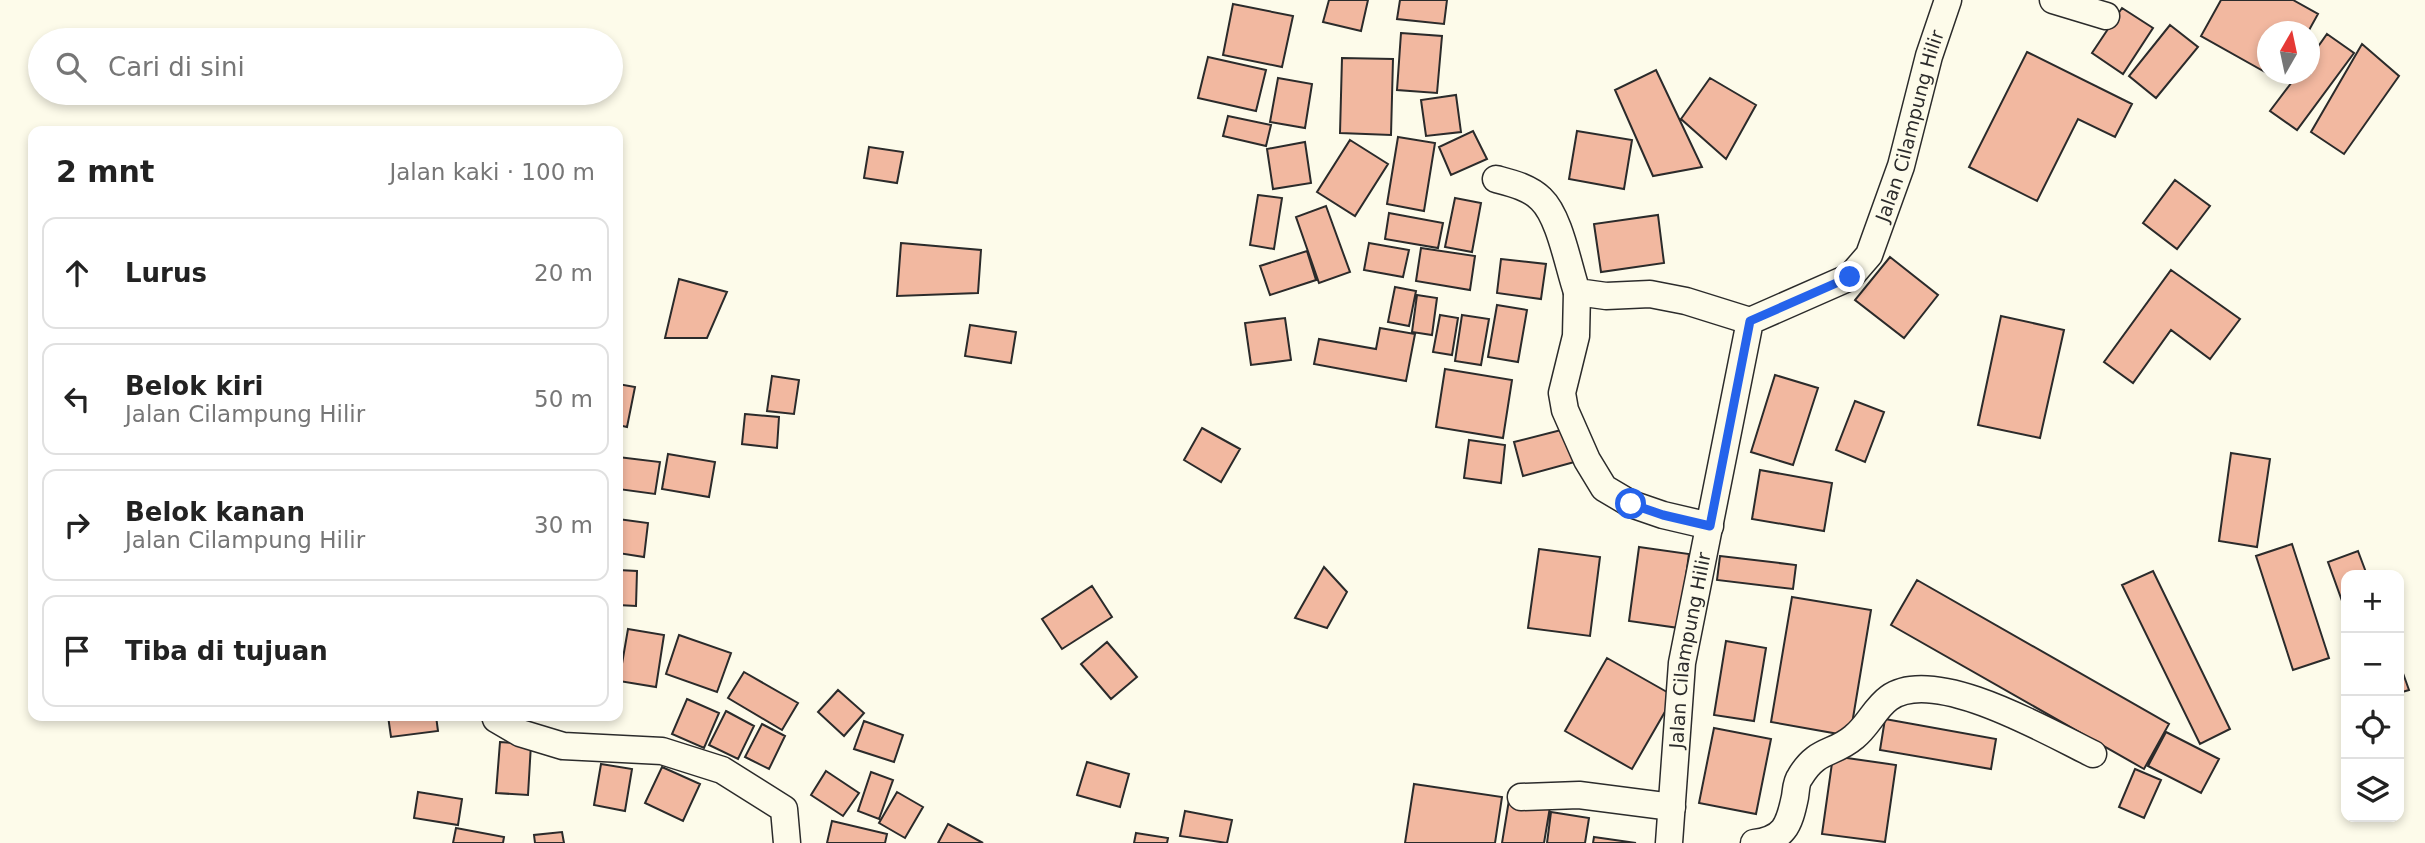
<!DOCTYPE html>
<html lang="id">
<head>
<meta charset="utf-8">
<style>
	:root { --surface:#fff; --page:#f6f6f6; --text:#222; --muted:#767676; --line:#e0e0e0 }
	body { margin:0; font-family:"DejaVu Sans",sans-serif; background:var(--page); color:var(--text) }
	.controls { position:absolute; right:21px; bottom:21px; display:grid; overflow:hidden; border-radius:14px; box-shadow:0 4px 10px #0003 }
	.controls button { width:63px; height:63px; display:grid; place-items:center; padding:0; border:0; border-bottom:2px solid var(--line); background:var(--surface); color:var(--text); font:35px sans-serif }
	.compass { position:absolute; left:2257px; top:21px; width:63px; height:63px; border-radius:50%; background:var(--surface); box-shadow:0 4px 10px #0003; rotate:9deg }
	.stop { position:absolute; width:21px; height:21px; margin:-16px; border:5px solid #2563eb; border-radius:50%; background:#fff }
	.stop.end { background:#2563eb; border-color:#fff; box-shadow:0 2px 7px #0008 }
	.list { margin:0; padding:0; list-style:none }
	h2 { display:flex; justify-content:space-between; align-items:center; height:91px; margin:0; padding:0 28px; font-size:30px }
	h2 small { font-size:23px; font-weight:400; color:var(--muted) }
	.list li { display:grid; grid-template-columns:46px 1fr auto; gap:21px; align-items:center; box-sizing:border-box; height:112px; margin:0 14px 14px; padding:0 14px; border:2px solid var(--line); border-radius:14px }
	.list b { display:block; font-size:26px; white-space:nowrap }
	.list p { margin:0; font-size:23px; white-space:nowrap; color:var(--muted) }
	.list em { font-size:23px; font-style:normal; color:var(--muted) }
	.icon { flex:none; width:38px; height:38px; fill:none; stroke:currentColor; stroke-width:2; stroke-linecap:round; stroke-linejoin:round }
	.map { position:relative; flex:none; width:2425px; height:843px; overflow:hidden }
	.search { position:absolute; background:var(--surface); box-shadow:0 4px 10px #0003; left:28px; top:28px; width:595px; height:77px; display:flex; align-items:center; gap:18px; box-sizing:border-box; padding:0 24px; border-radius:38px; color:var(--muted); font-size:26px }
	.panel { position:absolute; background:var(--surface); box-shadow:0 4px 10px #0003; left:28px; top:126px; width:595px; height:595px; border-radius:14px }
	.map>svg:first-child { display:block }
	.building { fill:#f2b8a0; stroke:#2b2b2b; stroke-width:2 }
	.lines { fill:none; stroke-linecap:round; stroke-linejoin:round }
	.street-casing { stroke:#2b2b2b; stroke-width:29 }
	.street { stroke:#fdfbea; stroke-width:26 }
	.route { stroke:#2563eb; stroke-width:9 }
	.labels { text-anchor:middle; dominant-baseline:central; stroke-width:5; stroke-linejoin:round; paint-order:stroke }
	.street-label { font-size:19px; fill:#2b2b2b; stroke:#fdfbea }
</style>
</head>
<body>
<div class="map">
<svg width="2425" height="843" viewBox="0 0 2425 843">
	<rect width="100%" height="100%" fill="#fdfbea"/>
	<path class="building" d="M1329 0H1368L1361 31 1323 22Z
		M1400 0H1447L1444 24 1397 19Z
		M2221 0H2293L2318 14 2308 32H2268V74H2285L2281 81 2201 36Z
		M1233 4 1293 16 1282 67 1223 55Z
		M2122 8 2153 28 2123 74 2092 53Z
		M2170 25 2198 47 2156 98 2129 76Z
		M1401 33 1442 36 1437 93 1397 90Z
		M2327 34 2354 53 2297 130 2270 111 2298 74H2310V58Z
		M2362 44 2399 76 2344 154 2311 132Z
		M2027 52 2132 104 2115 137 2078 119 2037 201 1969 167Z
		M1208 57 1266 70 1256 111 1198 98Z
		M1342 58 1393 59 1391 135 1340 133Z
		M1656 70 1702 167 1653 176 1615 90Z
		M1278 78 1312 84 1305 128 1270 122Z
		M1710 78 1756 105 1726 159 1681 119Z
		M1456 95 1461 132 1426 136 1421 100Z
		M1228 116 1271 125 1266 146 1223 136Z
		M1473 131 1487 159 1451 175 1439 147Z
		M1577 131 1632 140 1624 189 1569 179Z
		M1398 137 1435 143 1424 211 1387 204Z
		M1350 140 1388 164 1355 216 1317 192Z
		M1305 142 1311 183 1273 189 1267 149Z
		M869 147 903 152 897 183 864 178Z
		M2175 180 2210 206 2177 249 2143 223Z
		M1258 195 1282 198 1274 249 1250 245Z
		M1455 198 1481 203 1472 252 1445 247Z
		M1326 206 1350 272 1319 283 1296 217Z
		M1389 213 1443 223 1438 248 1385 239Z
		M1658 215 1664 263 1601 272 1594 224Z
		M901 243 981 250 978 293 897 296Z
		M1369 243 1409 250 1403 277 1364 270Z
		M1421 248 1475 256 1470 290 1416 281Z
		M1307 251 1316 280 1270 295 1260 266Z
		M1890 257 1938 295 1904 338 1855 300Z
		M1501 259 1546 264 1541 299 1497 293Z
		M2171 270 2240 319 2210 359 2171 330 2133 383 2104 362Z
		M679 279 727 292 707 338H665Z
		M1395 287 1416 291 1409 326 1388 322Z
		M1417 295 1437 298 1432 335 1412 332Z
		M1497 305 1527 310 1518 362 1488 357Z
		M1440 315 1458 318 1452 355 1433 352Z
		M1462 315 1489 319 1481 365 1455 361Z
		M2001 316 2064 330 2040 438 1978 425Z
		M1285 318 1291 360 1251 365 1245 323Z
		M970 325 1016 332 1011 363 965 356Z
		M1380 328 1415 334 1406 381 1314 364 1319 339 1376 349Z
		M1445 369 1512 380 1503 438 1436 427Z
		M1775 375 1818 388 1793 465 1751 452Z
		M772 376 799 380 794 414 767 411Z
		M618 384 635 387 627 427 618 425Z
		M1855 401 1884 412 1865 462 1836 450Z
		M745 414 779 417 777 448 742 444Z
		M1202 428 1240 449 1221 482 1184 460Z
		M1569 428 1578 461 1523 476 1514 442Z
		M1469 440 1505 445 1501 483 1464 478Z
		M2231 453 2270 459 2257 547 2219 541Z
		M668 454 715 462 709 497 662 489Z
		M618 457 660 462 655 494 618 489Z
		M1760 470 1832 483 1824 531 1752 519Z
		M618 519 648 523 644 557 618 553Z
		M2292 544 2329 658 2293 670 2256 556Z
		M1639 547 1689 554 1679 628 1629 621Z
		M1539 549 1600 557 1590 636 1528 628Z
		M2358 551 2367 575H2346V612L2328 562Z
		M1720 556 1796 565 1793 589 1717 580Z
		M1324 567 1347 592 1327 628 1295 618Z
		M618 570 637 571 636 606 618 605Z
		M2153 571 2230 729 2200 744 2122 585Z
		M1917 580 2169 724 2144 769 1891 625Z
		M1092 586 1112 617 1062 649 1042 619Z
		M1792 597 1871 610 1850 736 1771 722Z
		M628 629 664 635 656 687 619 681Z
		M679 635 731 653 717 692 666 674Z
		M1726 641 1766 648 1754 721 1714 715Z
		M1107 642 1137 677 1111 699 1081 664Z
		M1607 658 1674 696 1632 769 1565 731Z
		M2399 662 2409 690 2399 693Z
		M744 672 798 703 782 730 728 698Z
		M838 690 864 713 844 736 818 712Z
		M687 699 719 713 704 748 672 734Z
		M726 711 754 726 738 759 709 745Z
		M388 716H436L438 731 391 737Z
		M1885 719 1996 739 1991 769 1880 750Z
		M864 721 903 735 894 762 854 749Z
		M762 724 785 736 769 769 745 757Z
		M1714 728 1771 739 1756 814 1699 803Z
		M2166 732 2219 759 2201 793 2148 766Z
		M500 742 531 744 528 795 496 793Z
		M1833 756 1896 765 1885 842 1822 834Z
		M1087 762 1129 774 1120 807 1077 795Z
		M601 764 632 769 625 811 594 805Z
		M662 767 700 784 683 821 645 803Z
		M2135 769 2161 780 2144 818 2119 807Z
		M826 771 859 793 843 816 811 795Z
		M871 772 893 780 879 819 858 811Z
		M1414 784 1502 797 1495 843H1405Z
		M418 792 462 799 458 825 414 818Z
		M897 792 923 807 905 838 879 823Z
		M1509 800 1550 807 1544 843H1502Z
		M1185 811 1232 820 1227 843 1180 836Z
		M1551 812 1589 818 1585 843H1547Z
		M832 821 887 834 885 843H827Z
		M948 824 983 843H938Z
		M456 828 504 837 503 843H453Z
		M562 832 564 843H535L534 835Z
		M1136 833 1168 838 1167 843H1134Z
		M1594 837 1636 843H1593Z"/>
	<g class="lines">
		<g class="street-casing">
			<g id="street">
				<path d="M2053 0 2106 16"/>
				<path d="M1496 179C1511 183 1529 187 1541 199 1560 217 1568 266 1577 292L1606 296 1650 294 1686 301 1750 321"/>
				<path d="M1577 292 1576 336 1562 393 1565 410 1587 460 1604 488 1631 504 1663 515 1710 526"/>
				<path d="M495 716 496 719 520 733 563 746 662 751 722 770 784 809 787 843"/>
				<path d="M1521 797 1579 795 1672 807"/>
				<path id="s1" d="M1669 843 1682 663 1750 321 1850 277 1869 255 1901 166 1929 56 1948 0"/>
				<path d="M1754 843C1784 839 1789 826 1795 797 1796 791 1796 782 1800 777 1817 748 1833 755 1854 737 1868 726 1875 708 1889 698 1934 665 2050 733 2093 754"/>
			</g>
		</g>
		<use href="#street" class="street"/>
	</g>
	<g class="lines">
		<path class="route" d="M1631 504 1663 515 1710 526 1750 321 1850 277"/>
	</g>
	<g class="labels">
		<g class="street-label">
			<text stroke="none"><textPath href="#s1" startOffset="803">Jalan Cilampung Hilir</textPath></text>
			<text stroke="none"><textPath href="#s1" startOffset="194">Jalan Cilampung Hilir</textPath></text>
		</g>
	</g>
</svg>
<div class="controls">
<button>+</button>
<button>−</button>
<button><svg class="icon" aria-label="locate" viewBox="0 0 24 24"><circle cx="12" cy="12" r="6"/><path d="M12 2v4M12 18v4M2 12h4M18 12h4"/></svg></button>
<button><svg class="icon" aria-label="layers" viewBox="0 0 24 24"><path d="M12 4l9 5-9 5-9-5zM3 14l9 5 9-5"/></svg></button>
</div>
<svg class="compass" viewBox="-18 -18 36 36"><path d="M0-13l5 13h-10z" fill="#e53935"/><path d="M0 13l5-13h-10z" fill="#767676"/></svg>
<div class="stop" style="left:1631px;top:504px"></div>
<div class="stop end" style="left:1850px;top:277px"></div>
<div class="search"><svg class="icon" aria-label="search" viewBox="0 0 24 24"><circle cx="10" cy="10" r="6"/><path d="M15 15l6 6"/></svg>Cari di sini</div>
<section class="panel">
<h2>2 mnt<small>Jalan kaki · 100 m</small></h2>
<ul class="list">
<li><svg class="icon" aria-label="ahead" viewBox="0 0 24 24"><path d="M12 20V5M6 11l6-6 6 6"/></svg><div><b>Lurus</b></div><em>20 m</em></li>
<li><svg class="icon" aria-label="left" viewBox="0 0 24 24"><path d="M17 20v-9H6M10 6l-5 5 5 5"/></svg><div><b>Belok kiri</b><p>Jalan Cilampung Hilir</p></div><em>50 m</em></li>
<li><svg class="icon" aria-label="right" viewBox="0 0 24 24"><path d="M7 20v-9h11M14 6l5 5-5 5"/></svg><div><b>Belok kanan</b><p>Jalan Cilampung Hilir</p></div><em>30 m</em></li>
<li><svg class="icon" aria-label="arrive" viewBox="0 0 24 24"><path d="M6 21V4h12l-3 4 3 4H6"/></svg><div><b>Tiba di tujuan</b></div></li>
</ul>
</section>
</div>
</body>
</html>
